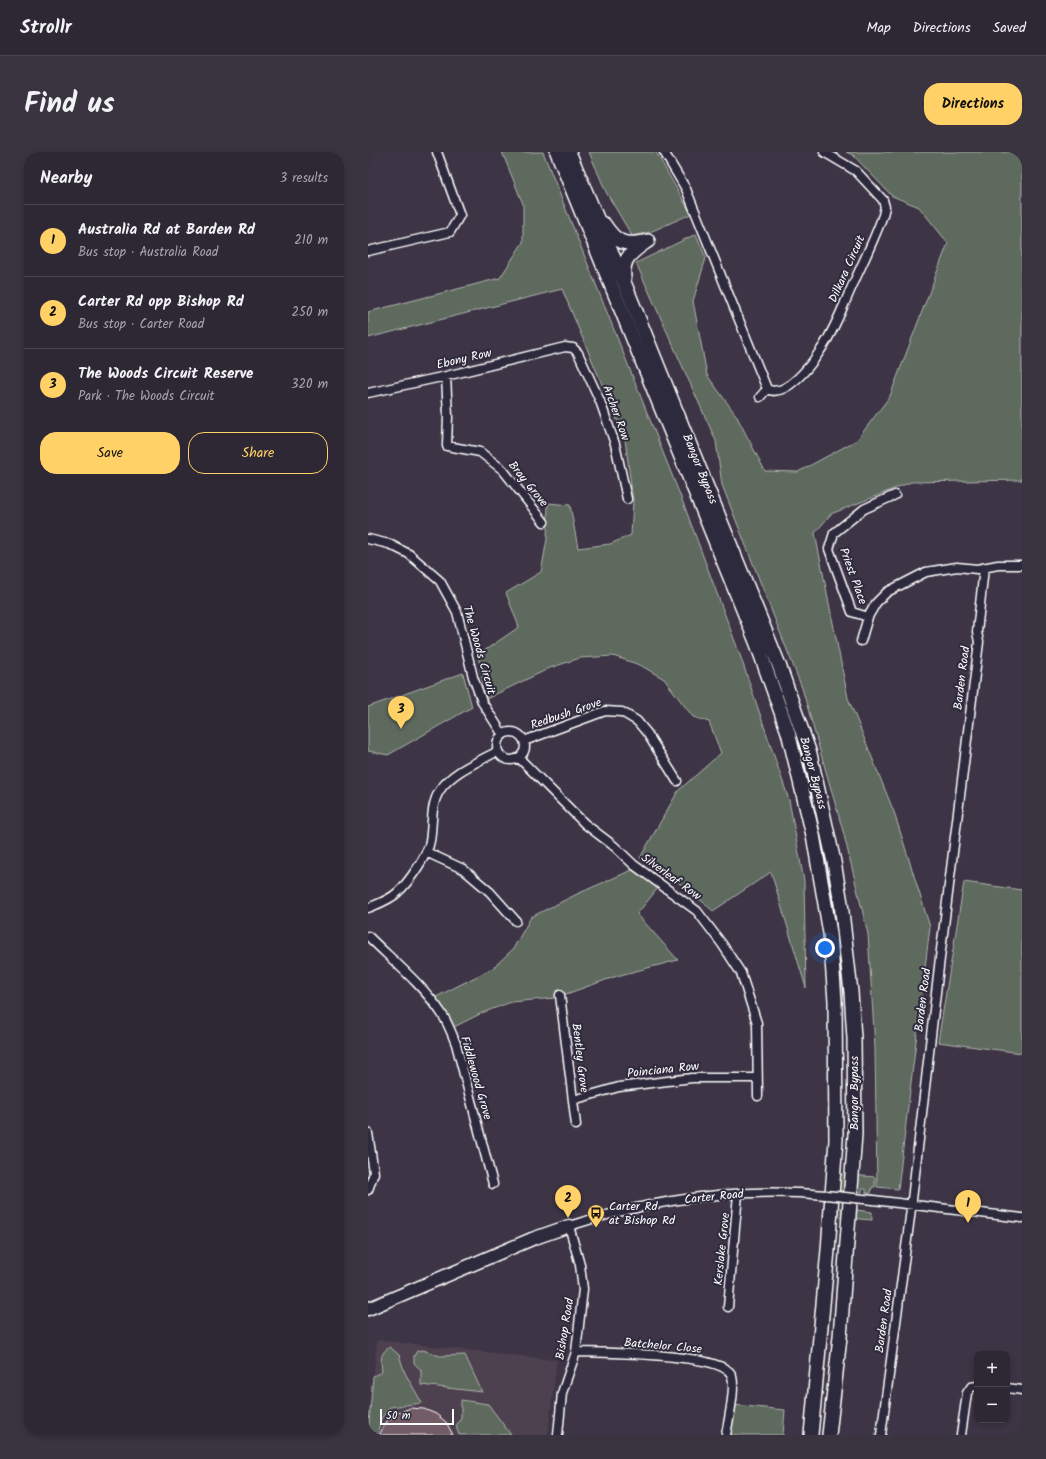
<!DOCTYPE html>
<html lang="en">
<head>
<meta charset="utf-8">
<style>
	:root { --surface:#2e2734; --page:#3a3340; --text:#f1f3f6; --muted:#a7a5ac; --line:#49444f; --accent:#ffd166 }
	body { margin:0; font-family:Kalam,sans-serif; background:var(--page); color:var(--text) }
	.controls { position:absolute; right:12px; bottom:12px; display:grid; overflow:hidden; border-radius:8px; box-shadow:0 2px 6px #0003 }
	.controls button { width:36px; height:36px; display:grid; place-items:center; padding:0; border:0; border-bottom:1px solid var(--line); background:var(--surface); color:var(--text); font:20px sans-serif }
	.scale { position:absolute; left:12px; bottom:10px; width:74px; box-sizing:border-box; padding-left:4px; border:2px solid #fff; border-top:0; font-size:11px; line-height:14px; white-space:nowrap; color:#fff; -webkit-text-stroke:3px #2f2a3d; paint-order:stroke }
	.you { position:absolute; left:457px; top:796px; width:14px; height:14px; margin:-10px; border:3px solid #fff; border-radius:50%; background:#1a73e8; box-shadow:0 0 0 6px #1a73e833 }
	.badge { display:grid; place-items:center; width:26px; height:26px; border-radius:50%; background:var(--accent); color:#111; font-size:13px; font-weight:700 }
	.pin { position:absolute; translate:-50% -33px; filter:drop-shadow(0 1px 2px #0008) }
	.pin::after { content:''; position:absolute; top:21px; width:14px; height:12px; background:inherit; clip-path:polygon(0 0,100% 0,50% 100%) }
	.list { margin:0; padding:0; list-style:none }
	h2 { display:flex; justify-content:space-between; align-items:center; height:52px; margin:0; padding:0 16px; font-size:17px }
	h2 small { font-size:13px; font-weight:400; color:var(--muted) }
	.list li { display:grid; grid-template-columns:26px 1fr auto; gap:12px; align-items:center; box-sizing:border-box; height:72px; padding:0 16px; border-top:1px solid var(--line) }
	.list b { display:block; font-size:15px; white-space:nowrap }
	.list p { margin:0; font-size:13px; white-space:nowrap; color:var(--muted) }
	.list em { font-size:13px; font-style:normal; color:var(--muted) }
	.actions { display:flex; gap:8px; padding:12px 16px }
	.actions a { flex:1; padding:9px 0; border:1px solid var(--accent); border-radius:16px; text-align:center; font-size:14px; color:var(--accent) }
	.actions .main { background:var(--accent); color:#111 }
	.map { position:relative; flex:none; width:654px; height:1283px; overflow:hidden; border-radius:16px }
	header { display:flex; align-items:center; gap:24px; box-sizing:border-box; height:56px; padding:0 20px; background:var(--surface); border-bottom:1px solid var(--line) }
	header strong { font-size:19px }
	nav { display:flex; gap:22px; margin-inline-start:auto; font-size:14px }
	.intro { display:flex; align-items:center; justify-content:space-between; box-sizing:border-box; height:96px; padding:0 24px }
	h1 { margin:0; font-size:28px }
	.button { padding:10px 18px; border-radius:16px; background:var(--accent); color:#111; font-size:14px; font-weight:700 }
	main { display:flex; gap:24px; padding:0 24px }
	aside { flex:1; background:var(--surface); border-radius:16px; box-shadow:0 2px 6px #0003 }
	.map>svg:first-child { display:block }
	.built { fill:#4d404f }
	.green { fill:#5f6a5e; stroke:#afb4ae }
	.building { fill:#735b65; stroke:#fff }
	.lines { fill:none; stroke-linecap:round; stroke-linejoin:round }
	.street-casing { stroke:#fff; stroke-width:11 }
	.secondary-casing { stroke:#fff; stroke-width:15 }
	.primary-casing { stroke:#fff; stroke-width:16 }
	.street { stroke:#2f2a3d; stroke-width:8 }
	.secondary { stroke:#2f2a3d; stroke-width:12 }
	.primary { stroke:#2f2a3d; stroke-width:13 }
	.street-bridge-casing { stroke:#fff; stroke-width:11; stroke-linecap:butt }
	.street-bridge { stroke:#2f2a3d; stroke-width:8 }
	.labels { text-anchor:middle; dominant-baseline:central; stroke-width:4; stroke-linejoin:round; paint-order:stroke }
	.street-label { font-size:12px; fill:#fff; stroke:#2f2a3d }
	.poi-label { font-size:12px; fill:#fff; stroke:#2f2a3d; text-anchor:start }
</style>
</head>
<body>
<header>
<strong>Strollr</strong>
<nav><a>Map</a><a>Directions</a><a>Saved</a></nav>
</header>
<div class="intro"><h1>Find us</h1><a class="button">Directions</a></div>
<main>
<aside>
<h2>Nearby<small>3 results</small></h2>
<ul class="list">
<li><span class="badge">1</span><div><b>Australia Rd at Barden Rd</b><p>Bus stop · Australia Road</p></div><em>210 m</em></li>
<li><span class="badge">2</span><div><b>Carter Rd opp Bishop Rd</b><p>Bus stop · Carter Road</p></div><em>250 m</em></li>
<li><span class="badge">3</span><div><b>The Woods Circuit Reserve</b><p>Park · The Woods Circuit</p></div><em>320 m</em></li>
</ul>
<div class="actions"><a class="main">Save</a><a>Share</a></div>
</aside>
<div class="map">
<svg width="654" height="1283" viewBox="0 0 654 1283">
	<rect width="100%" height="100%" fill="#3d3445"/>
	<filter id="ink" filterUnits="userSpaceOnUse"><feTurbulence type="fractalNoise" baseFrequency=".025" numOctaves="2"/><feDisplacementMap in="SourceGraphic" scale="8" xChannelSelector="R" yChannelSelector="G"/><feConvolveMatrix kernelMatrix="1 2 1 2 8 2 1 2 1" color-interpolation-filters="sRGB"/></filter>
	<g filter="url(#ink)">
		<path class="built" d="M9 1188 189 1208 180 1283H0Z"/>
		<path class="green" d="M134 0H175L316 353 372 503 421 648 436 729 438 836 403 720 345 759C322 738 299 721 272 706L310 639 353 601 341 570 325 565 296 527 272 513 245 504 212 506 182 516 118 547 110 503 151 475 138 441 173 420 179 387 180 351 202 353 210 396 242 392 263 383 265 349 257 287 194 137 0 186V160L132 126 155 90V52Z
			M221 0H288L323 62 282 80 264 84 238 40Z
			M478 0H654V328L543 330 463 362 447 381 480 546 526 660 562 775 530 1037 509 1035 507 896 500 782 475 679 434 536 354 333 348 289 268 111 328 82 338 106 325 149 339 223 368 263 397 319 430 320 489 288 522 244 580 91 551 55 524 44 485 3Z
			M95 521 104 555 20 603 0 599V555Z
			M264 718 290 736 269 762 310 808 249 824 187 846 143 850 114 861 86 875 68 845 125 816 145 797 163 765 209 742Z
			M596 730 654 738V901L570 890Z
			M459 1021 507 1025V1035H504L503 1041H498V1037H494V1040L458 1037Z
			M457 1054 504 1060V1068L456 1064Z
			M22 1195 31 1203 37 1221 54 1251 22 1255 13 1267 9 1283H0L5 1224 14 1220C13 1209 11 1201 22 1195Z
			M55 1198 72 1204 97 1203 114 1240 53 1233V1218L46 1211V1204L49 1199Z
			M93 1248 120 1252 143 1283H91L88 1274 93 1266Z
			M366 1253 417 1258 415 1283H362Z"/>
		<path class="building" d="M42 1256 56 1257 68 1262 78 1270 85 1283H11L19 1269 30 1261Z"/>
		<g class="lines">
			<g class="street-casing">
				<path id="street" d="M296 0 318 37 399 237
					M0 99 82 80 92 63 69 0
					M78 224 80 264 79 294 112 300 135 318 176 370
					M0 241 78 224 197 195 205 196 210 201 232 249 247 292 259 347
					M392 245 399 237C417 247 443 213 452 199 465 181 473 159 482 139 493 114 506 89 515 63L517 55 515 48 488 19 456 0
					M527 343 496 357 466 381 461 397 484 460 500 465 508 451 519 440 558 420 589 415 609 417 630 413H654
					M0 387 21 392 41 402 72 429 89 460 105 525 114 550 135 583
					M493 489 500 465
					M129 594a14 14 0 1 1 28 0a14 14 0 1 1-28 0Z
					M156 589 237 559 254 560 269 569 279 581 309 629
					M151 606 217 672 246 694 266 713 329 759 354 792 373 821 389 871 390 944
					M58 700 95 717 122 740 148 769
					M0 756C10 752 22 748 30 740 40 731 60 703 62 689 65 672 62 653 72 638 85 619 110 610 130 599
					M0 784C24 808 55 833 74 862 80 871 84 882 88 892L125 1032
					M192 843 208 973
					M205 948 251 935 324 926H389
					M0 981 6 1021 0 1038
					M505 1048 654 1066
					M360 1155 370 1042
					M208 1200C234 1201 351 1201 363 1222 369 1233 360 1270 358 1283
					M639 1236 654 1238
					M190 1283 194 1241 208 1200 215 1137 212 1113 201 1074C283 1048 372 1035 458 1043
					M513 1283 542 1065 572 806 611 490 609 480 616 416
					M593 1283 599 1241 603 1235 609 1234"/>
			</g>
			<g class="secondary-casing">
				<path id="secondary" d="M0 1157 164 1087 201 1074"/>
			</g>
			<g class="primary-casing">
				<path id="primary" d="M189 0 389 492 420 580 445 683 462 781 467 849 468 988 460 1098 443 1283
					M201 0 256 130 411 513 442 602 466 710 473 751 483 840 486 886 487 982 472 1185 461 1283
					M236 72C249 92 257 94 280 89
					M256 126C254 106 263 101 278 90"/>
			</g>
			<use href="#street" class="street"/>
			<use href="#secondary" class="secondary"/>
			<use href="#primary" class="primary"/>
			<g class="street-bridge-casing">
				<path id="street-bridge" d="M458 1043 505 1048"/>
			</g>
			<use href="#street-bridge" class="street-bridge"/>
		</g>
	</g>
	<defs>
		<g id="bus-pin" transform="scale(0.9)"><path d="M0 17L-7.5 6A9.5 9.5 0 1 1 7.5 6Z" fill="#ffd166" stroke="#2f2a3d"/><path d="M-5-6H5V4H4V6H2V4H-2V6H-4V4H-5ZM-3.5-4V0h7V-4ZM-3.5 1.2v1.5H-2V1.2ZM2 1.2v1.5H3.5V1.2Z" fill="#111"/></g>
	</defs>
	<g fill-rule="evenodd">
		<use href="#bus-pin" x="228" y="1061"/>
	</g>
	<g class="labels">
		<g class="street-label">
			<text transform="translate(479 117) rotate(-66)">Dilkara Circuit</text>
			<text transform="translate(96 207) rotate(-13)">Ebony Row</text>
			<text transform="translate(248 261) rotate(70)">Archer Row</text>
			<text transform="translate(332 317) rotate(68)">Bangor Bypass</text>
			<text transform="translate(160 332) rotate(51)">Bray Grove</text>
			<text transform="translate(485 424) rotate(70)">Priest Place</text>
			<text transform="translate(111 498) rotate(74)">The Woods Circuit</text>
			<text transform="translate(594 526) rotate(-83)">Barden Road</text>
			<text transform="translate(198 562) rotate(-19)">Redbush Grove</text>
			<text transform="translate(445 621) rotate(75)">Bangor Bypass</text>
			<text transform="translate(303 725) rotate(36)">Silverleaf Row</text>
			<text transform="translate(555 848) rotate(-83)">Barden Road</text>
			<text transform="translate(212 906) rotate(83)">Bentley Grove</text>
			<text transform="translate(295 918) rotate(-6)">Poinciana Row</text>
			<text transform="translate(108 926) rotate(74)">Fiddlewood Grove</text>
			<text transform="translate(486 941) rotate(-90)">Bangor Bypass</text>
			<text transform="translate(346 1045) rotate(-6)">Carter Road</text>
			<text transform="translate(354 1097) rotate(-84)">Kerslake Grove</text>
			<text transform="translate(516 1169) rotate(-82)">Barden Road</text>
			<text transform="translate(197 1177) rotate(-81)">Bishop Road</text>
			<text transform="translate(295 1194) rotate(5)">Batchelor Close</text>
		</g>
		<g class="poi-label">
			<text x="241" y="1054">Carter Rd<tspan x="241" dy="14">at Bishop Rd</tspan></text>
		</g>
	</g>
</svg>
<div class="controls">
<button>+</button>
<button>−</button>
</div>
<div class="scale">50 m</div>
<div class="you"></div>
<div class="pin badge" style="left:600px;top:1071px">1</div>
<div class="pin badge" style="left:200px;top:1066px">2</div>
<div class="pin badge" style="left:33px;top:577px">3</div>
</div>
</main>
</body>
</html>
